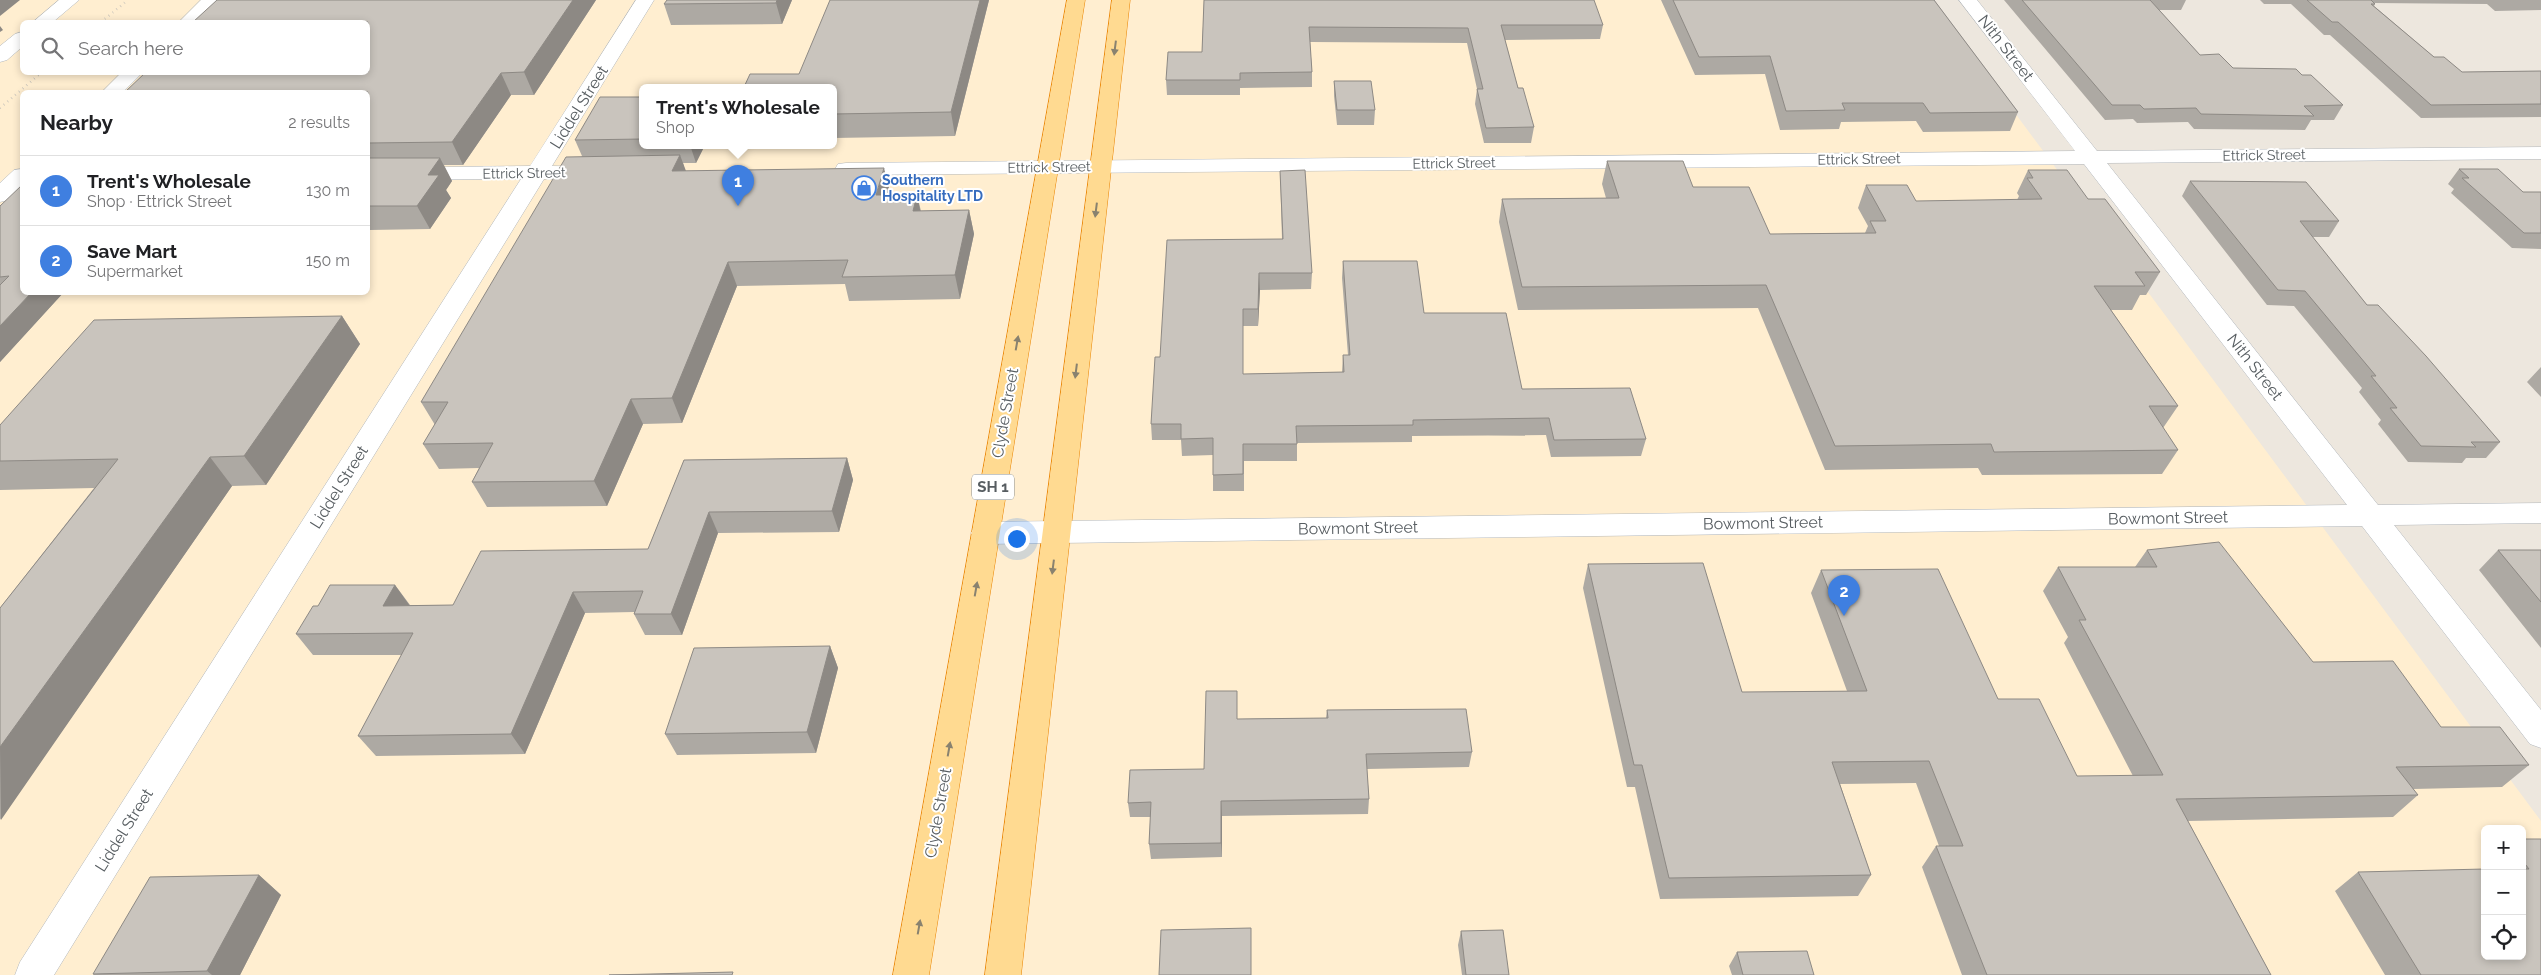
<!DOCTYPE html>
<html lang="en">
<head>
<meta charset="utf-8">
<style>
	:root { --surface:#fff; --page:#f6f6f6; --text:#202124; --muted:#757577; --line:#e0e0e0; --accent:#111827 }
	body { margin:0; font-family:Raleway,sans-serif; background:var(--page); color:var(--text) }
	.controls { position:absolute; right:15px; bottom:15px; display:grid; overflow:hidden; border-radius:8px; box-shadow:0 2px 8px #0003 }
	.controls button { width:45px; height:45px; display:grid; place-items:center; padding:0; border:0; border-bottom:1px solid var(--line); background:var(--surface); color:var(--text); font:25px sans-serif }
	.you { position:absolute; left:1016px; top:538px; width:18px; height:18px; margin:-12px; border:4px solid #fff; border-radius:50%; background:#1a73e8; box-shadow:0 0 0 8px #1a73e833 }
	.badge { display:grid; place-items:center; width:32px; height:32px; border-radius:50%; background:var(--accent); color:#fff; font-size:16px; font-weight:700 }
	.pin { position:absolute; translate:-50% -41px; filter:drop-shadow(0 1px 2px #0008) }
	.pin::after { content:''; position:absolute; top:26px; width:18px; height:15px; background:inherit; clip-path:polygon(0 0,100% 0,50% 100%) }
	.popup { position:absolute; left:639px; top:84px; width:198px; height:65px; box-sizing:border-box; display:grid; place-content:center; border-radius:8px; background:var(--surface); filter:drop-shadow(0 1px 4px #0005); font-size:16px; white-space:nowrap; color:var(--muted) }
	.popup b { font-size:19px; color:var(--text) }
	.popup::after { content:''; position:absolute; left:50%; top:100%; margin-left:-10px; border:10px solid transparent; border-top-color:var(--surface) }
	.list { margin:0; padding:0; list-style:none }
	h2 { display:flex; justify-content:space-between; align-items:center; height:65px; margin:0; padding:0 20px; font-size:21px }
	h2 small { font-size:16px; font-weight:400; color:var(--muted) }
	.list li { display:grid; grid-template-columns:32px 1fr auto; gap:15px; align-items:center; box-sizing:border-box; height:70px; padding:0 20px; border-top:1px solid var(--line) }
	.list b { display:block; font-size:19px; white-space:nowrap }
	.list p { margin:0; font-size:16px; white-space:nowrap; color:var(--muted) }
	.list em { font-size:16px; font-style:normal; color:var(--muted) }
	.icon { flex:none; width:28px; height:28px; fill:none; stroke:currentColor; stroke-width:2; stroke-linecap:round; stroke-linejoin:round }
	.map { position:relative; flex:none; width:2541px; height:975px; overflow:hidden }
	.search { position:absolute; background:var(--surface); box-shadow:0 2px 8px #0003; left:20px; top:20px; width:350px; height:55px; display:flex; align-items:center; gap:12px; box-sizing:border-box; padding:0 18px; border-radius:8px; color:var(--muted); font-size:19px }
	.panel { position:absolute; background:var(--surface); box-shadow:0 2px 8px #0003; left:20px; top:90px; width:350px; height:205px; border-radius:8px }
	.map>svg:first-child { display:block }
	.commercial { fill:#ffeed0; fill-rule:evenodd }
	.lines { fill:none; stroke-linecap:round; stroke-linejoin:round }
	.minor-casing { stroke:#b1b6bb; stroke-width:1 }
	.trunk-casing { stroke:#ea8400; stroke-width:1 }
	.minor { fill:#fff; fill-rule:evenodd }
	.trunk { fill:#ffda91; fill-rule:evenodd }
	.rail { stroke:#b1b2b2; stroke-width:2.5; stroke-dasharray:0.5 4.5; stroke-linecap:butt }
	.wall { fill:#ada9a3 }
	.shaded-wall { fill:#8d8984 }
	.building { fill:#c9c4bd; stroke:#8d8984 }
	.oneway { fill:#89826f }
	.labels { text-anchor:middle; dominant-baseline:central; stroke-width:4; stroke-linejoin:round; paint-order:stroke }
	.far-street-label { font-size:14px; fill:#575d61; stroke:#fff }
	.far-shop-label { font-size:14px; font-weight:bold; fill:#366cbe; stroke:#fff; text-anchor:start }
	.shield { fill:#fff; stroke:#898e90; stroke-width:1 }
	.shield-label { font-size:15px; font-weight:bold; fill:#575d61 }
	.street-label { font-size:16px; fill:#575d61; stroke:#fff }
</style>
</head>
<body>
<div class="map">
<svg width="2541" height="975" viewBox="0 0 2541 975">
	<rect width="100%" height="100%" fill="#ede7de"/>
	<path class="commercial" d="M0 0H1931L2541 821V975H0ZM22 22H368V72H22ZM643 87H833V145H643ZM22 92H368V292H22ZM2485 829H2522V956H2485Z"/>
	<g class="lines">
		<g class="minor-casing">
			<path id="minor" d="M59 0H79L53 22H33Z
				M201 0H221L198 22H179Z
				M636 0H654L552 166 601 167 604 172 601 177 593 178 544 179 54 975H15L20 962 521 179 368 180V168L530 166Z
				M1959 0H1977L2097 151 2541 147V159L2107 163 2378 505 2541 503V523L2394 525 2541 710V748L2530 744 2362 526 985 544 975 540 971 533 975 526 985 522 2347 505 2084 164 846 175 838 174 835 169 838 164 846 163 2075 151Z
				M22 32V47L7 60 0 62V46L15 34Z
				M122 72H143L123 92H102Z
				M22 169V186L8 200 0 202V183L14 170Z"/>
		</g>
		<g class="trunk-casing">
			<path id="trunk" d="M1067 0H1085L929 975H893Z
				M1112 0H1130L1021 975H985Z"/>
		</g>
		<use href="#minor" class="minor"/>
		<use href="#trunk" class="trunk"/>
		<path class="rail" d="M101 22 128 0
			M0 108 42 72"/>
	</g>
	<path class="wall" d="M217 0H596L534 95H511L463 165H444L452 181 446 190 451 198 430 229 370 230 368 233V72Z
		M792 0 782 24 671 25 664 4Z
		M989 0 955 136 833 138V87L799 74Z
		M1204 0 1603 25 1600 39 1505 40 1518 88 1534 127 1531 143H1484L1475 104 1477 89 1467 43 1310 42 1312 72V87L1240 88V95H1167L1166 80 1202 52Z
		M1661 0H1934L2018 112 2010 131 1923 132 1916 121 1841 122 1839 129 1780 130 1765 74 1695 75Z
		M2004 0H2186L2181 10H2159L2200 55 2233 68 2302 75 2343 105 2334 120H2311L2305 130 2194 129 2188 122 2137 123 2133 119 2105 120Z
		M2260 0H2541V10L2495 11 2487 4 2374 3 2375 4 2374 6 2434 57 2462 72 2541 71V117L2421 118 2330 35H2324L2291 4H2264Z
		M1334 81 1375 110 1374 125H1337L1334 96Z
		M643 97V145H705L696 163H683L685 171 890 192 889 195H917L921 211 969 210 974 234 960 299 849 301 845 284 737 286 682 423 643 424 607 506 487 507 472 482 479 468 439 469 423 444 435 425 421 402 582 156 575 140Z
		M1607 161 1693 187 1770 234 1865 233 1868 226 1858 208 1866 185 1916 201 2017 200 2019 196 2017 193 2028 170 2088 199 2160 272 2146 295H2140L2132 310H2111L2178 406 2163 428 2178 450 2162 474 1982 475 1978 468 1825 470 1758 308 1518 310 1499 222 1502 199 1606 198 1602 184Z
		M2459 169 2523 192H2541V249L2512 248 2451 193 2454 189 2448 184Z
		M1280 171 1312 273 1311 289 1260 290 1258 326H1243V374L1342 372 1343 355H1348L1342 278 1343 261 1424 313 1522 389 1646 439 1641 456 1551 457 1546 435 1412 436V442L1297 443V461H1244V491H1213V455L1182 456 1181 440H1152L1151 424 1160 357 1282 239Z
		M2190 181 2339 221 2329 237H2312L2367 305 2500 442 2486 458H2466L2462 463 2408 462 2378 424 2381 420 2359 392 2362 388 2294 306 2267 305 2182 196Z
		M0 206 22 292H64L0 362Z
		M342 316 360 344 266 485 232 486 0 820V608L94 488 0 490V425Z
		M2541 367V397L2527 382Z
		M847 458 853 480 839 532 718 533 682 635H645L634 614V612L585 613 525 754 376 756 358 736 402 655H313L296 634 318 606 395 585 410 605H453L648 549 684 460Z
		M2147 550 2313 662 2441 727 2529 765 2502 787 2413 789 2418 795 2393 817 2188 821 2271 975H1962L1922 867 1936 846H1939L1916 783 1840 784 1871 875 1858 896 1660 899 1635 787H1627L1583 588 1588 564 1742 692 1847 691 1811 593 1821 570 1998 699 2077 776H2133L2064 643 2068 637 2043 591 2058 567H2135Z
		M2498 550H2541V648L2479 570Z
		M830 646 838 668 816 753 677 755 665 734Z
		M1327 710 1472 752 1469 767 1367 769 1369 799 1368 814 1222 816V857L1151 859 1149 844 1151 817H1130L1128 803 1204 769 1238 719 1326 718Z
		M2522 839H2541V975H2385L2335 891 2358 872 2522 956Z
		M2485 857V863L2482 860Z
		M259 875 281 895 240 975H94L93 974Z
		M1461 931 1509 975H1462L1458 945Z
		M1737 952 1814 975H1732L1729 966Z"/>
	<path class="shaded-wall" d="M0 0H20L0 16Z
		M573 0H596L534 95 524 72Z
		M777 0H792L782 24 776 3Z
		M980 0H989L955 136 951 112Z
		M0 26 3 30 0 32Z
		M501 73 511 95 463 165 452 142Z
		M690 145H705L696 163Z
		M680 155 689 179 672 171Z
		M440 158 452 181 446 190 451 198 430 229 417 206 428 175Z
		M884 168 890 192 882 220 876 195Z
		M917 195 922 219 913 211Z
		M969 210 974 234 960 299 955 275Z
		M728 262 737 286 682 423 672 398Z
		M1259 273 1260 290 1258 326V309Z
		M32 292H64L0 362V326Z
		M342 316 360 344 266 485 244 456Z
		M631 399 643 424 607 506 594 481Z
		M210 457 232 486 1 820 0 747Z
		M847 458 853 480 839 532 832 511Z
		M709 512 718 533 682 635 671 614Z
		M395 585 410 606H383Z
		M573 592 585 613 525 754 511 734Z
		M830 646 838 668 816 753 807 732Z
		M1221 801 1222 816V857L1221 843Z
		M259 875 281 895 240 975H212L207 971Z"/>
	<path class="building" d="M217 0H573L524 72 501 73 452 142 368 143V92H125L146 72H368V22H193Z
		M667 0H777L776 3 664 4Z
		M830 0H980L951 112 833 114V87H744L750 74H799Z
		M1204 0H1594L1603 25H1501L1518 88H1523L1534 127 1486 128 1477 89H1483L1468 28 1309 27 1312 72 1240 73V80H1166L1168 52H1202Z
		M1673 0H1934L2018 112 1930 113 1923 103H1842L1845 110 1786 111 1770 56 1699 57Z
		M2022 0H2150L2200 55 2219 54 2233 68 2296 69 2302 75H2311L2343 105 2304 106 2314 116 2201 114 2196 108 2144 109 2140 105H2112Z
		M2307 0H2371L2375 4H2371L2434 57H2444L2462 72 2541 71V104L2431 105 2338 22H2332Z
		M1334 81H1371L1375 110H1337Z
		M600 97H643V139L575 140Z
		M680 155 672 171 884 168 876 195H917L913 211 969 210 955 275 842 277 848 260 728 262 672 398 631 399 594 481 472 482 493 443 423 444 448 402H421L566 157Z
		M368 158H440L428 175H439L417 206H368Z
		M1607 161H1683L1693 187H1749L1770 234 1876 233 1870 221H1886L1866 185H1907L1916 201 2042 199 2027 178H2033L2028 170H2067L2088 199H2105L2160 272H2135L2145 286H2094L2178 406H2149L2178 450 1994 452 1991 444 1835 446 1766 285 1522 287 1502 199 1619 198Z
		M2459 169H2498L2523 192H2541V233H2524L2462 178H2469Z
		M1305 170 1312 273H1259L1258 309H1243V374L1344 372 1343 355H1350L1343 261H1417L1424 313H1506L1522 389 1630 388 1646 439 1554 440 1549 418 1413 420V425L1296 426 1297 444H1243V474L1213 475V438L1181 439V424H1151L1155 357H1160L1167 240 1283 239 1280 171Z
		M2190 181 2306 182 2339 221H2300L2367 305H2378L2426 356 2500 442H2471L2476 447 2421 446 2390 408H2397L2371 376H2376L2305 291 2278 290Z
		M22 185V292H32L0 326V285L9 276 0 277V206Z
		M342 316 244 456 210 457 0 747V608L118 459 0 461V425L94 320Z
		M847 458 832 511 709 512 671 614H634L643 591 573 592 511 734 358 736 413 633 296 634 313 606H318L330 585H395L383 606 453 605 481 551 648 549 684 460Z
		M2219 542 2313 662 2393 661 2441 727H2500L2529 765 2396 767 2418 795 2176 799 2271 975H1987L1936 846H1963L1929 761 1832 762 1871 875 1669 878 1642 765H1634L1588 564 1703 563 1742 692 1867 691 1821 570 1938 569 1998 699H2039L2077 776 2163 775 2079 620H2086L2058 567H2157L2147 550Z
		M2498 550H2541V602Z
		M830 646 807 732 665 734 694 648Z
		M1206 691H1237V719L1328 718 1327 710 1466 709 1472 752 1366 754 1369 799 1221 801V843L1149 844 1151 802 1128 803 1130 770 1204 769Z
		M2522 839H2541V975H2421L2358 872 2485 869V956H2522V869H2529L2522 860Z
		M259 875 207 971 93 974 150 877Z
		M1251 928V975H1159L1161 930Z
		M1503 930 1509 975H1466L1461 931Z
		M1807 951 1814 975H1743L1737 952Z
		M733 972 732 975H609Z"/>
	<defs><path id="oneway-solid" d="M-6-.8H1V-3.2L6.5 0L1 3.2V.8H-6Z" transform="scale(1.25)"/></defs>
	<g class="oneway">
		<use href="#oneway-solid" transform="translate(1115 48) rotate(97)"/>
		<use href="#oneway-solid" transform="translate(1096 210) rotate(97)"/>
		<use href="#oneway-solid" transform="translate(1017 343) rotate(-80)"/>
		<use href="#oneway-solid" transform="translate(1076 371) rotate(97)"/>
		<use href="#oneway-solid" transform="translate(1053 567) rotate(97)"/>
		<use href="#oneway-solid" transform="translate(976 589) rotate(-80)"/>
		<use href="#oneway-solid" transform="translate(949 749) rotate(-80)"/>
		<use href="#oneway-solid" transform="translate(919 927) rotate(-80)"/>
	</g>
	<defs>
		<g id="shop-ring" transform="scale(1.25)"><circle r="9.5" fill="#fff" stroke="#3f7fe0" stroke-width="1.5"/><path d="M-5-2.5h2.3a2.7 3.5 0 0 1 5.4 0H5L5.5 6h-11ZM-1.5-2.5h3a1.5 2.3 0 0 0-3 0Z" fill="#3f7fe0"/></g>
	</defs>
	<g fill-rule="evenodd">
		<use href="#shop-ring" x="864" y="188"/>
	</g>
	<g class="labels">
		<g class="far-street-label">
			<text transform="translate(2264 155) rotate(-1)">Ettrick Street</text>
			<text transform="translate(1859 159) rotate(-1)">Ettrick Street</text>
			<text transform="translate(1454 163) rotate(-1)">Ettrick Street</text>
			<text transform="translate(1049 167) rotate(-1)">Ettrick Street</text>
			<text transform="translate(524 173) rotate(-1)">Ettrick Street</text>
		</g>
		<g class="far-shop-label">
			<text x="882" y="180">Southern<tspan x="882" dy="16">Hospitality LTD</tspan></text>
		</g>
		<rect class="shield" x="972" y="474.5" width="42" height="25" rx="4"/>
		<g class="shield-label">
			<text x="993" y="487">SH 1</text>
		</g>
		<g class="street-label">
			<text transform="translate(2006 48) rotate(52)">Nith Street</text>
			<text transform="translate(579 107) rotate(-58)">Liddel Street</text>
			<text transform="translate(2255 367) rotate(52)">Nith Street</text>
			<text transform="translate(1005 413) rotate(-80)">Clyde Street</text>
			<text transform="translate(339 487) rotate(-58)">Liddel Street</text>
			<text transform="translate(2168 518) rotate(-1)">Bowmont Street</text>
			<text transform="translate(1763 523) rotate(-1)">Bowmont Street</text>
			<text transform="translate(1358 528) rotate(-1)">Bowmont Street</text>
			<text transform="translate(938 813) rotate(-80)">Clyde Street</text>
			<text transform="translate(124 830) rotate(-58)">Liddel Street</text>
		</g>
	</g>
</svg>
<div class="controls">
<button>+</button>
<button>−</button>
<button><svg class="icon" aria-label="locate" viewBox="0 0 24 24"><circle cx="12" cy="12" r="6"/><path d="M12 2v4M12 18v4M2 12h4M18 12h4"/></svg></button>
</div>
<div class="you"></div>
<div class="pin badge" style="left:738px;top:206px;background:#3f7fe0">1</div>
<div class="popup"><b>Trent's Wholesale</b>Shop</div>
<div class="pin badge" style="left:1844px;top:616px;background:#3f7fe0">2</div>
<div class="search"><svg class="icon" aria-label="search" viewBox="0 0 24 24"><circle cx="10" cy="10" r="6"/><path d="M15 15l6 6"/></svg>Search here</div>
<section class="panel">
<h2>Nearby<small>2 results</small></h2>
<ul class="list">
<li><span class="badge" style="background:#3f7fe0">1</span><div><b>Trent's Wholesale</b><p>Shop · Ettrick Street</p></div><em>130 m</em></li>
<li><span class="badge" style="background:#3f7fe0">2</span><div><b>Save Mart</b><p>Supermarket</p></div><em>150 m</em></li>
</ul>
</section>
</div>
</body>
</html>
